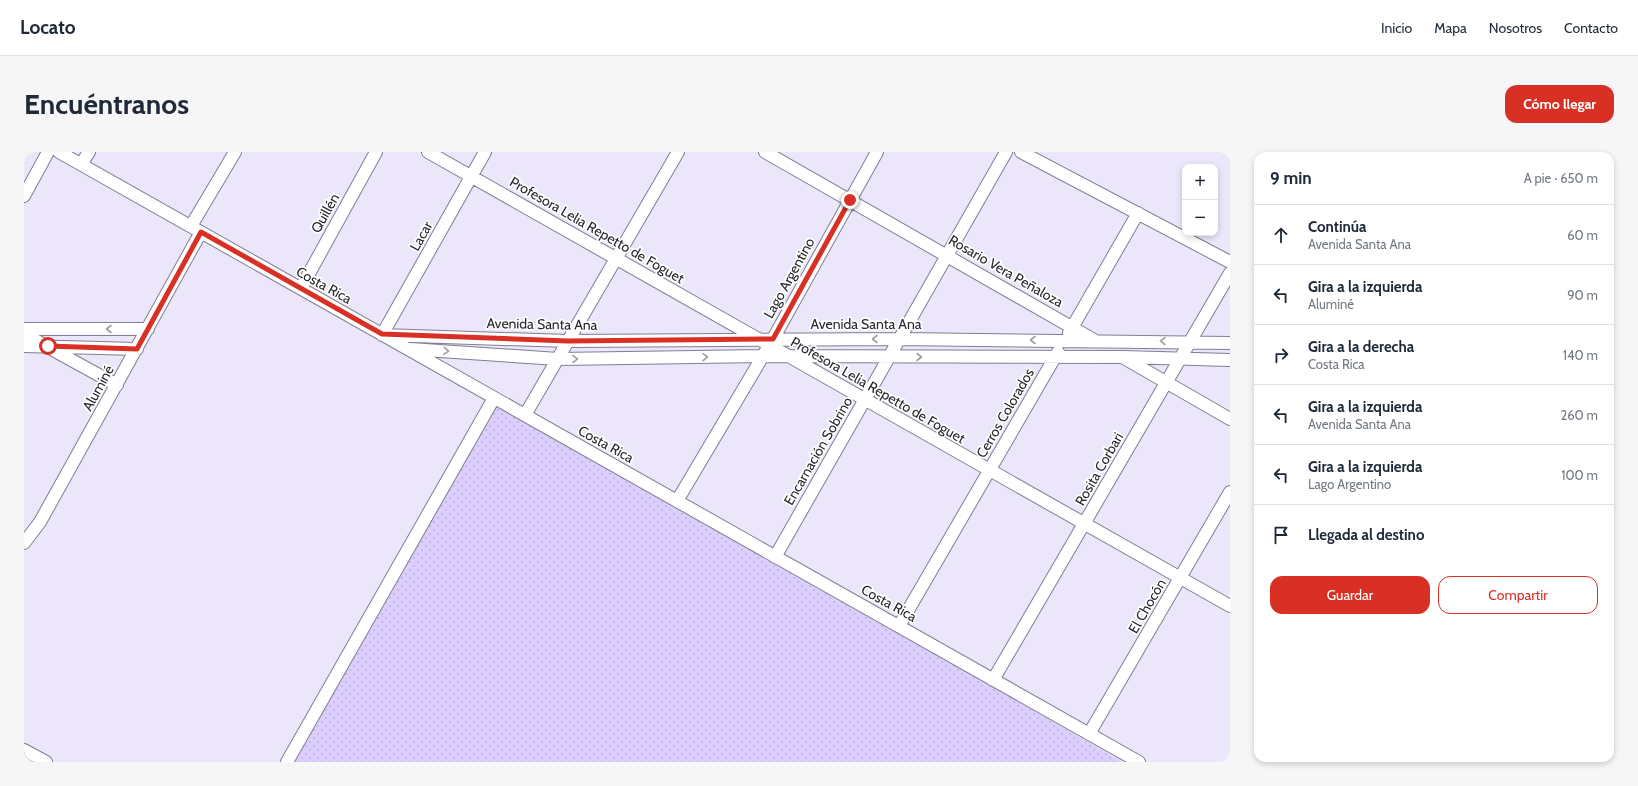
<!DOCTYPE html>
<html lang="es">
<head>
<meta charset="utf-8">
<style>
	:root { --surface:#fff; --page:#f6f6f7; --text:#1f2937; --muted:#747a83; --line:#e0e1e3; --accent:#d93025 }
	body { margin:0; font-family:Cabin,sans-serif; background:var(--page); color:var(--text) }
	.controls { position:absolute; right:12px; top:12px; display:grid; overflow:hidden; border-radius:8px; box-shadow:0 2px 6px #0003 }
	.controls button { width:36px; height:36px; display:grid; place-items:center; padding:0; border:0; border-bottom:1px solid var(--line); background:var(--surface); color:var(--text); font:20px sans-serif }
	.stop { position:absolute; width:12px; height:12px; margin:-9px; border:3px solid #d93025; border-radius:50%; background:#fff }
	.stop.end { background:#d93025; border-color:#fff; box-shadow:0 1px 4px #0008 }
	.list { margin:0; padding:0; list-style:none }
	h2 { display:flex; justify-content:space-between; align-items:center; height:52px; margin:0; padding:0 16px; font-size:17px }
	h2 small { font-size:13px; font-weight:400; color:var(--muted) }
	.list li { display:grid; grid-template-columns:26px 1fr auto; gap:12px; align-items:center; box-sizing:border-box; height:60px; padding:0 16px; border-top:1px solid var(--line) }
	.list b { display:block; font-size:15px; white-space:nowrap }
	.list p { margin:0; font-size:13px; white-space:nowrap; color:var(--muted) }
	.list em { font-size:13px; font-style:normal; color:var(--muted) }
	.actions { display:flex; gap:8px; padding:12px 16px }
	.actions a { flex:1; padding:9px 0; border:1px solid var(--accent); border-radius:12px; text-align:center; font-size:14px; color:var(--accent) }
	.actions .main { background:var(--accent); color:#fff }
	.icon { flex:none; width:22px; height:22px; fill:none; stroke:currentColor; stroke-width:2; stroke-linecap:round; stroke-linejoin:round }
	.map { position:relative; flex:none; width:1206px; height:610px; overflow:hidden; border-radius:12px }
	header { display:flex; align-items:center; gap:24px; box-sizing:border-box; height:56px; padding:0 20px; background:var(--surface); border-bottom:1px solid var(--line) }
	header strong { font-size:19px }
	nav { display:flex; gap:22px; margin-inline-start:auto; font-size:14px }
	.intro { display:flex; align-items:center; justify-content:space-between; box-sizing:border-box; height:96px; padding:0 24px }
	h1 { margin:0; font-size:28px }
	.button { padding:10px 18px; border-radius:12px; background:var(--accent); color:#fff; font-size:14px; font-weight:700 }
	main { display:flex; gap:24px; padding:0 24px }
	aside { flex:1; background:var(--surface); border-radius:12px; box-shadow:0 2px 6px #0003 }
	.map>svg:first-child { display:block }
	.grass { fill:url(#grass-dots) }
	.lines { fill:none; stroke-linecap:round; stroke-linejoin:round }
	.street-casing { stroke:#827d90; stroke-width:14 }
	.street { stroke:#fff; stroke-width:12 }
	.oneway { stroke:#9f9ea1 }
	.route { stroke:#d93025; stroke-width:5 }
	.labels { text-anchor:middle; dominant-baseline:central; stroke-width:3.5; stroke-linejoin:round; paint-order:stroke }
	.street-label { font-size:14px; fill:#29272e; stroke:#fff }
</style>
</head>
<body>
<header>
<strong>Locato</strong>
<nav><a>Inicio</a><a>Mapa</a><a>Nosotros</a><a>Contacto</a></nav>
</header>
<div class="intro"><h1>Encuéntranos</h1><a class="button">Cómo llegar</a></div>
<main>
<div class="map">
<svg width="1206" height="610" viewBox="0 0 1206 610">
	<defs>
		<pattern id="grass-dots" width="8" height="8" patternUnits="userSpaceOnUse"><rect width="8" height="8" fill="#dccefe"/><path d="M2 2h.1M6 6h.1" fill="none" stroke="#bdb1da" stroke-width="1.8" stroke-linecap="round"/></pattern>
	</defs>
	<rect width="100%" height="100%" fill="#ebe6fa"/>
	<path class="grass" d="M471 250 875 479 1098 610H264Z"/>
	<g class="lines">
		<g class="street-casing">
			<path id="street" d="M35 0 1115 610
				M404 0 1206 454
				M461 0 358 183 544 189 876 187 1206 191
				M741 0 1070 188
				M997 0 1206 110
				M57 12 65 0
				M0 44 24 0
				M167 74 211 0
				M277 136 352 0
				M0 177H124
				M1045 181 1114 61
				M0 182 93 233
				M0 194 113 197
				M386 197 534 207 739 204 1099 205 1206 208
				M1100 206 1206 267
				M501 263 654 0
				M653 349 749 187 853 0
				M0 391 16 370 177 80
				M751 405 982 0
				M875 474 1034 200
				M969 528 1206 121
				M1065 582 1206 340
				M0 598 22 610
				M263 610 470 246"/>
		</g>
		<use href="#street" class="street"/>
	</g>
	<defs><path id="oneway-chevron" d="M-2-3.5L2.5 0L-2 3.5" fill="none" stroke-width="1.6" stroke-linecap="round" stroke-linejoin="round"/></defs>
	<g class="oneway">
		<use href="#oneway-chevron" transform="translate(85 177) rotate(180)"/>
		<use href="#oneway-chevron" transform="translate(851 187) rotate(180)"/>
		<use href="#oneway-chevron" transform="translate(1009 188) rotate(-180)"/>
		<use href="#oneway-chevron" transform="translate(1139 189) rotate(-179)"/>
		<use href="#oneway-chevron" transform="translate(422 199) rotate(4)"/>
		<use href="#oneway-chevron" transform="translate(681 205) rotate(-1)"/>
		<use href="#oneway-chevron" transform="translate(895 205)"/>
		<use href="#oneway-chevron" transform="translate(551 207) rotate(-1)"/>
	</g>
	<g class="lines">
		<path class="route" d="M24 194 113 197 177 80 358 182 544 189 749 187 826 48"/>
	</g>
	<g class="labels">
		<g class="street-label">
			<text transform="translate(301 61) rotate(-61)">Quillén</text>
			<text transform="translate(573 78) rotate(30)">Profesora Lelia Repetto de Foguet</text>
			<text transform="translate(397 84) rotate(-61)">Lacar</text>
			<text transform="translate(982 119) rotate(30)">Rosario Vera Peñaloza</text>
			<text transform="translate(765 126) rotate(-61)">Lago Argentino</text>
			<text transform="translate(300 133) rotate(29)">Costa Rica</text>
			<text transform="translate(518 172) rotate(1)">Avenida Santa Ana</text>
			<text x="842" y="172">Avenida Santa Ana</text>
			<text transform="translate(74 236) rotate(-61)">Aluminé</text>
			<text transform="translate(854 238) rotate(30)">Profesora Lelia Repetto de Foguet</text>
			<text transform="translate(981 261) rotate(-60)">Cerros Colorados</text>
			<text transform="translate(582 292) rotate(29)">Costa Rica</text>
			<text transform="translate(794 299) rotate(-60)">Encarnación Sobrino</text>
			<text transform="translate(1075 317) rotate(-60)">Rosita Corbari</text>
			<text transform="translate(865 451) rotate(29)">Costa Rica</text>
			<text transform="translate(1123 454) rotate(-60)">El Chocón</text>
		</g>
	</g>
</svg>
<div class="controls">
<button>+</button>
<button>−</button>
</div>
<div class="stop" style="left:24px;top:194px"></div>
<div class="stop end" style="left:826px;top:48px"></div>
</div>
<aside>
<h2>9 min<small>A pie · 650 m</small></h2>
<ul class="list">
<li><svg class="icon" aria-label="ahead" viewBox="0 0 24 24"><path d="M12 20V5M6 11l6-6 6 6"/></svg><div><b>Continúa</b><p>Avenida Santa Ana</p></div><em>60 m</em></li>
<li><svg class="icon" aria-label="left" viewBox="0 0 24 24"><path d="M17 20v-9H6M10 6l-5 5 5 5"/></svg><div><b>Gira a la izquierda</b><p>Aluminé</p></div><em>90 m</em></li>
<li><svg class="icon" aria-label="right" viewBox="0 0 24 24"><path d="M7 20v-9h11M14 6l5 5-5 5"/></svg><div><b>Gira a la derecha</b><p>Costa Rica</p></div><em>140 m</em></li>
<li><svg class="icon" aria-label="left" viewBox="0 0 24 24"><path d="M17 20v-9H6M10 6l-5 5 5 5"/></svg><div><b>Gira a la izquierda</b><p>Avenida Santa Ana</p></div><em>260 m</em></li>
<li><svg class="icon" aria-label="left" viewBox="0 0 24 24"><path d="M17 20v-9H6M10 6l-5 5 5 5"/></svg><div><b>Gira a la izquierda</b><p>Lago Argentino</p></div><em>100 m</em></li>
<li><svg class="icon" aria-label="arrive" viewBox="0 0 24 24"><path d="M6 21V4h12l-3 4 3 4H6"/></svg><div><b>Llegada al destino</b></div></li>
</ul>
<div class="actions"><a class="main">Guardar</a><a>Compartir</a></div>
</aside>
</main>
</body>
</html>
